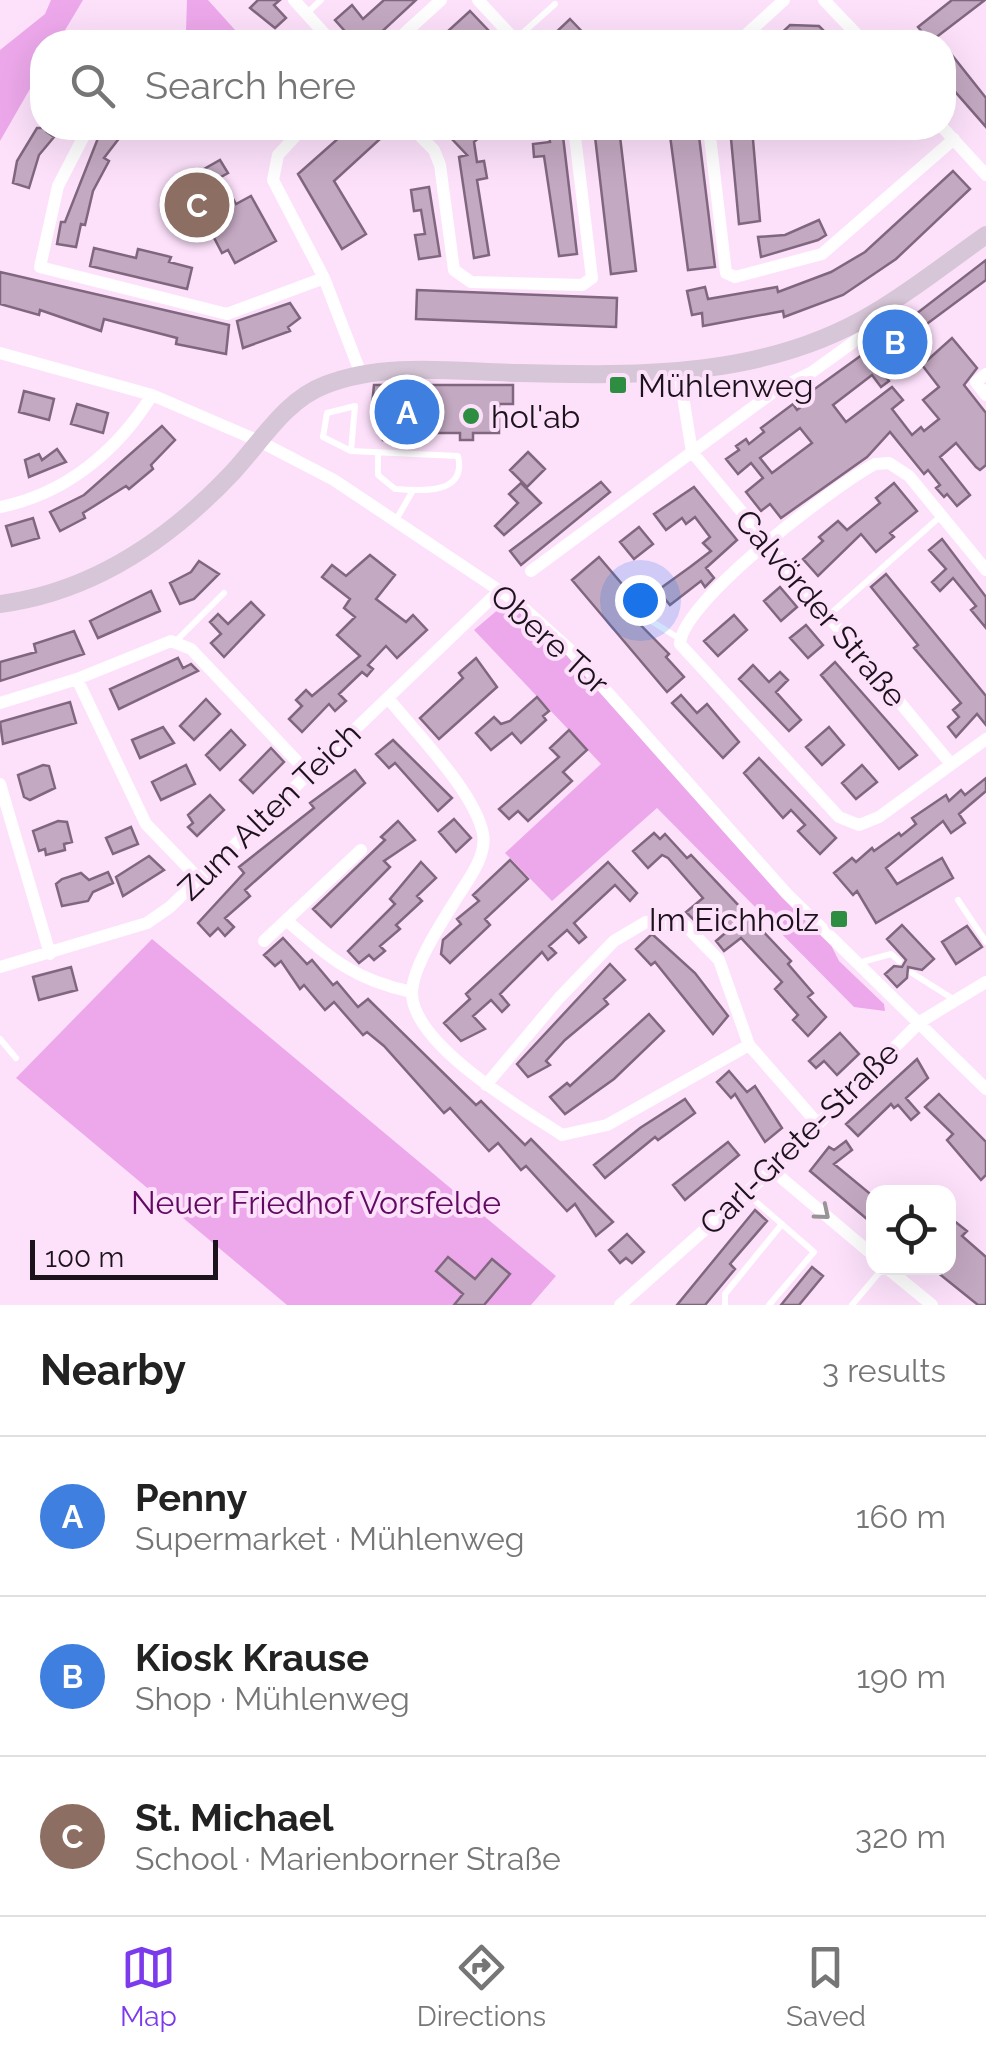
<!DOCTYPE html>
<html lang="en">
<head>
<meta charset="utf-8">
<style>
	:root { --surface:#fff; --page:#f6f6f6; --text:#222; --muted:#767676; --line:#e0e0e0; --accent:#7c3aed }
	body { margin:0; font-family:Raleway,sans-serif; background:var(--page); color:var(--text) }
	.controls { position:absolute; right:30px; bottom:30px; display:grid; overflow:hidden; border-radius:20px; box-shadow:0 10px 40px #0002 }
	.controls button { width:90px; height:90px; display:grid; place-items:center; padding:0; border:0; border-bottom:2px solid var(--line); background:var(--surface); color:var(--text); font:50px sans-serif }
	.scale { position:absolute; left:30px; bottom:25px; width:188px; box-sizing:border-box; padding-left:10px; border:5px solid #1b121b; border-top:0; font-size:28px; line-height:35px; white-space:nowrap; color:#1b121b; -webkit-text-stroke:8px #fde1fb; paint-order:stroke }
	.you { position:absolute; left:640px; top:600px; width:35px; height:35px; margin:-25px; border:8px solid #fff; border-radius:50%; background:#1a73e8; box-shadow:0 0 0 15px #1a73e833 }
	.badge { display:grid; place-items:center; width:65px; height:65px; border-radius:50%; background:var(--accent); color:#fff; font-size:32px; font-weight:700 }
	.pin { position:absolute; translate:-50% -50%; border:5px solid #fff; box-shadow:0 2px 10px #0006 }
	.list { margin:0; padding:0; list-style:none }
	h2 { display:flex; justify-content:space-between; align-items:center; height:130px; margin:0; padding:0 40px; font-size:42px }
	h2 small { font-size:32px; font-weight:400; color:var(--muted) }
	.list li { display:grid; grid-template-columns:65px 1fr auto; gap:30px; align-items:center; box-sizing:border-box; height:160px; padding:0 40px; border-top:2px solid var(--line) }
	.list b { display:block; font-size:38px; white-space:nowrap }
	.list p { margin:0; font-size:32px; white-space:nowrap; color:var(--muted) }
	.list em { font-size:32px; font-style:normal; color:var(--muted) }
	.icon { flex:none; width:55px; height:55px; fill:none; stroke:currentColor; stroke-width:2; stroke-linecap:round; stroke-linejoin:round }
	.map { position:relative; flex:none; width:986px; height:1305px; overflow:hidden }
	.search { position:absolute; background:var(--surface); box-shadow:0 10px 40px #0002; left:30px; right:30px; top:30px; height:110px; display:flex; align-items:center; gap:25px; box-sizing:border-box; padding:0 35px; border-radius:40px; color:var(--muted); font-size:38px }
	.sheet { height:610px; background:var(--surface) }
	nav { display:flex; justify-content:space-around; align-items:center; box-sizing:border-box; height:140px; border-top:2px solid var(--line); background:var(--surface); font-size:28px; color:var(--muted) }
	nav a { display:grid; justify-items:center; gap:5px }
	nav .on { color:var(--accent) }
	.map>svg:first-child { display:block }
	.green { fill:#eda8eb }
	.building { fill:#c3a9c2; stroke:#80677f; stroke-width:2.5; fill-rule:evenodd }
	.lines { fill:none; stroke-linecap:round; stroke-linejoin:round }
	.lane { stroke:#fff; stroke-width:6 }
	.street { stroke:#fff; stroke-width:12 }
	.secondary { stroke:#d7c6d7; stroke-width:18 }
	.oneway { stroke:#989498 }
	.poi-dot { fill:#2d8e42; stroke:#fde1fb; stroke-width:4 }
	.labels { text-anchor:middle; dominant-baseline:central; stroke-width:8; stroke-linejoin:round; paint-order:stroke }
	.poi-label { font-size:32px; fill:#1b121b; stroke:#fde1fb; text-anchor:start }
	.street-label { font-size:32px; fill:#1b121b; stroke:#fde1fb }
	.park-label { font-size:32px; fill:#600a62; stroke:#fde1fb }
</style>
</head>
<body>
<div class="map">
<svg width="986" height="1305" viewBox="0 0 986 1305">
	<rect width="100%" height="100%" fill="#fde1fb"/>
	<path class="green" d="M51 0H83L58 42H42V68L0 141V50L45 14Z
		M187 0H208L246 42H175L186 30Z
		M518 603 824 931 839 961 884 1004 885 1011 854 1007 657 808 552 901 505 853 601 764 474 630 500 608Z
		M152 939 556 1276 531 1305H287L16 1078Z"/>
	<path class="building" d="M258 0H280L274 5 286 18 275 28 250 8Z
		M384 0H416L375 38 352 39 335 20 352 5 363 19Z
		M952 0H985L930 42 918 27Z
		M470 11 488 30 475 42H436Z
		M570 19 592 42H556L551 37Z
		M790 25 819 26 835 42H772Z
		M944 45 986 98V127L944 79Z
		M37 128H50L47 132 54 137 39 155 29 188 13 183 17 161Z
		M102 128H127L104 158 109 161 93 191 85 225 81 224 76 247 57 244 61 222H65Z
		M350 128H392L334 181 366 234 342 249 298 174Z
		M465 128H478L483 134 474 142 477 162 484 161 487 178 477 180 489 255 474 258 459 157 467 155 452 139Z
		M548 128H562L577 254 559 256 544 156 534 157 533 144 550 142Z
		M594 128H619L636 271 611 274Z
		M669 128H698L715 267 688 270Z
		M730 128H752L760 221 739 224Z
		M220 160 228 173 221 177 236 204 251 196 276 241 235 263 228 250 222 253 211 232 203 236 180 194 195 186 190 177Z
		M953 171 970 189 896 259 843 295 784 317 783 311 703 326 702 313 692 315 687 291 705 287 708 299 777 287 778 292 831 272 865 252Z
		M429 187 440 256 419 259 415 235 425 234 421 210 414 211 411 190Z
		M819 220 826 235 818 240 761 257 758 237 785 235Z
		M94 248 136 258 138 249 171 257 169 262 192 268 187 289 90 266Z
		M986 260V280L889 352 881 341Z
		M0 272 229 325 226 354 176 344 177 338 104 319 101 331 40 310 39 315 0 304Z
		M417 290 617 298 616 327 416 319Z
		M290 303 300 318 288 327 290 331 243 348 237 321Z
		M952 338 977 368 964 385 986 413V465L980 470 976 467 956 443 940 457 970 495 957 506 947 494 944 497 936 488 940 485 928 470 924 474 890 432 867 457 781 518 770 504 761 511 746 492 763 478 751 463 738 474 726 459 739 450 736 446 746 439 749 444 764 432 761 428 793 404 797 410 812 398 809 393 866 352 889 381 881 387 872 375 833 405 846 422 892 387 903 400 892 409 912 435 921 427 924 431 939 419 923 400 939 387 922 365ZM800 428 812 443 772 473 760 458Z
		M513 385V404H499V433H473V440H460V433H428V440H383V405H372L374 385Z
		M24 391 54 399 49 420 19 412Z
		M77 404 108 413 103 433 71 424Z
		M162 426 175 440 151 465 153 469 129 489 126 486 83 513 85 518 60 531 50 512 84 495Z
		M57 449 66 462 29 477 25 460 39 454 42 460Z
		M528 452 545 469 527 487 510 470Z
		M601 482 610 492 521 565 510 551Z
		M521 483 541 503 504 535 495 526 518 503 509 494Z
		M894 483 917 511 890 533 894 537 876 552 861 534 818 576 803 559 823 541 819 537 838 521 847 530 880 503 876 498Z
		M694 487 737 540 706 568 714 578 705 587 701 581 670 605 660 593 649 611 630 600 622 606 669 654 666 657 684 677 667 692 572 580 599 557 628 591 631 587 647 598 690 567 711 551 703 543 710 537 695 517 686 524 682 518 666 530 654 514Z
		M33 518 39 538 12 546 6 526Z
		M639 527 653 544 634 559 620 542Z
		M942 539 986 597V628L971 610 976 606 953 578 940 591 932 582 946 569 929 550Z
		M370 555 395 575 376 599 406 622 413 615 427 630 397 658 386 646 368 665 373 669 367 676 362 672 339 694 346 701 335 711 329 704 302 732 289 719 302 706 296 700 306 690 312 696 360 656 337 635 355 617 344 608 350 599 322 577 332 565 346 576Z
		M199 561 219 574 194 599 180 604 170 583 191 572Z
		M886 574 986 696V725L977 714 956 737 948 727 959 717 953 710 961 703 914 648 918 645 871 587Z
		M780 587 797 607 781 621 764 601Z
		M151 591 160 611 98 638 90 621Z
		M251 602 264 615 224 657 211 643 221 634 210 622 218 614 228 624Z
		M734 615 747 630 718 656 704 641Z
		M806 625 823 645 808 658 790 638Z
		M74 631 84 654 0 681V662L36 652 34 644Z
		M178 658 183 668 191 664 198 671 119 709 110 689Z
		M476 658 497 687 439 739 420 718 463 678 459 673Z
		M835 662 917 755 899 769 821 675Z
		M753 665 769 682 780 672 788 680 776 692 801 720 789 731 739 679Z
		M681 695 697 713 707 704 739 742 723 758 672 703Z
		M537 697 549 711 543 716 546 720 521 743 512 733 491 750 476 733 494 717 501 724 510 721Z
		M206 699 220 714 194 740 180 726Z
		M70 702 76 723 3 744 0 722Z
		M163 727 174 743 140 758 132 740Z
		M829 727 844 745 822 765 806 747Z
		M231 730 245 745 220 770 206 755Z
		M569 730 587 750 563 772 572 781 528 821 518 811 509 819 499 809 559 757 550 748Z
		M393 740 452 798 438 811 395 763 389 768 376 754Z
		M271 748 284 762 253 793 240 780Z
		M759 758 836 838 820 854 798 831 805 825 791 810 783 818 744 773Z
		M43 765 49 766 55 788 30 800 24 797 18 775Z
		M186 765 195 784 161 800 152 782Z
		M862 765 877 782 856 799 842 783Z
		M355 770 365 783 245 890 250 896 225 918 234 927 225 936 218 928 210 936 198 923 244 873 239 867 314 808 310 803Z
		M986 778V791L959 814 965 823 951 833 943 821 886 868 897 884 942 858 953 878 876 923 857 891 853 895 834 873 852 858 856 862 872 848 874 851 899 833 901 836 916 824 912 818 946 795 949 801 961 790 965 795Z
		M210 795 224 810 197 836 188 827 193 823 188 815Z
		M454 819 471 838 456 852 439 832Z
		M58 821 67 822 72 842 64 844 65 850 46 855 45 849 39 851 33 831Z
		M398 821 415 840 384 861 390 867 331 927 313 909 385 840 381 837Z
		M131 827 138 844 113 854 106 838Z
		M654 833 660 839 665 834 687 858 691 855 791 961 788 964 813 993 808 997 826 1017 808 1036 793 1020 798 1015 775 989 782 982 741 938 724 951 716 941 730 929 712 909 696 922 686 912 703 898 668 858 662 855 648 868 633 851Z
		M149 856 164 870 123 896 116 877Z
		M510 860 528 879 485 919 490 925 450 963 441 954 443 940 461 924 457 919 479 901 473 895Z
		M421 862 436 878 417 896 422 901 396 925 400 929 380 946 385 951 374 960 369 955 359 963 348 951 395 904 390 899Z
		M608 862 637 893 630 901 615 885 574 923 586 937 579 943 567 930 549 946 556 953 548 960 542 952 500 994 509 1005 502 1012 491 1000 473 1016 485 1029 461 1041 444 1023 470 999 466 994Z
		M108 872 113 883 93 892 88 901 62 906 56 884 62 879 81 873 89 880Z
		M902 925 934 959 922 970 908 967 907 978 897 987 885 974 894 966 902 967 906 960 887 939Z
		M967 926 982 947 956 964 942 942Z
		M652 934 695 973 728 1016 713 1034 655 962 651 965 636 949Z
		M283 938 307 964 312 960 333 985 337 982 358 1007 368 999 476 1105 481 1101 525 1145 531 1139 613 1222 596 1236 575 1204 567 1211 526 1166 521 1170 498 1143 489 1151 450 1108 444 1113 384 1046 367 1032 363 1035 334 1002 325 1010 304 985 300 989 281 961 275 966 264 955Z
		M610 964 625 980 604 999 608 1004 565 1040 546 1061 550 1065 528 1077 517 1064Z
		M71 967 77 990 39 1000 33 977Z
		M649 1014 664 1031 614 1079 565 1114 550 1097 567 1083 570 1086Z
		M840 1033 859 1054 837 1075 824 1061 816 1068 809 1061Z
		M917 1059 928 1078 906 1098 919 1113 911 1120 898 1105 894 1108 891 1104 858 1136 846 1124Z
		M729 1071 747 1092 755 1086 782 1128 765 1142 735 1094 731 1098 717 1082Z
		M939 1094 986 1142V1175L981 1180 947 1140 953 1134 925 1107Z
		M685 1099 695 1113 658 1140 655 1137 605 1178 594 1165 640 1128Z
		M846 1141 852 1150 834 1164 874 1197V1225L810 1171 829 1147 834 1150Z
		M728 1142 739 1155 685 1200 673 1185Z
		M755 1210 767 1221 730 1264 735 1269 705 1305H677Z
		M948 1216 967 1231 962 1236 986 1257V1305H978L932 1268H948Z
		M627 1234 644 1252 632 1263 626 1258 620 1263 609 1250Z
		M448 1257 475 1279 492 1259 510 1274 484 1305H454L463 1294 436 1271Z
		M812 1267 823 1276 799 1305H781Z"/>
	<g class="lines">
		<path class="lane" d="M307 13 321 0
			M516 39 555 4
			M351 451 355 406 327 413 323 437 351 451 458 456C467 495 421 491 395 489L378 475V454
			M396 520 412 492
			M629 607 680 639
			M829 615 942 515
			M176 641 224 593
			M958 900 986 942
			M858 963 891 954 899 961
			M912 973 953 999
			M0 1039 16 1058
			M746 1193 814 1252 769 1305
			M725 1305V1294L782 1224
			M852 1305 883 1268"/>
		<path class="street" d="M294 0 332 42
			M478 0 517 42
			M824 0 864 42
			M395 42 441 0
			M738 42 784 0
			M88 128 58 186 40 267 227 314 324 278
			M303 128 278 155 273 180 324 278 361 374
			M412 128 434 150 440 165 454 270 471 282 582 285 592 278 574 128
			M709 128 726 273 735 277 822 254 954 139
			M943 128 986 175
			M0 353 152 395 259 441 334 480 518 603 569 649 787 894 986 1089
			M679 372 692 452 951 764
			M986 374 976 382 986 395
			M0 507C66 494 118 450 152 395
			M986 570 909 476 889 463 875 464C834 486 682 601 680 644L839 817 859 825 879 817 986 739
			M531 571 776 390 812 372 880 323
			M77 679 146 824 200 880
			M388 698C415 732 475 792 483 834 487 855 469 879 458 896 444 919 413 965 412 992 411 1044 523 1109 562 1135L607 1125 749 1045
			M0 703 77 679 171 641 191 649 309 774
			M0 784 50 954
			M286 920C330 958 354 980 412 992
			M264 941 361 850
			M0 967 147 923 170 907 500 590
			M486 1085 559 998 614 941 646 922 686 926 719 960 749 1045 818 1124
			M772 1170 874 1256
			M887 1268 932 1305
			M620 1305 772 1170 920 1022 986 982"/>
		<path class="secondary" d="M0 604C92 592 170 539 233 472 261 442 285 400 325 385 386 361 457 372 521 373 642 376 766 378 874 313 913 290 949 261 986 235"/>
	</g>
	<defs><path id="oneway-chevron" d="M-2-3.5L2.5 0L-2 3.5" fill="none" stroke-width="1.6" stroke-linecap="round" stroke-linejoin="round" transform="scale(2.5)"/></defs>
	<use class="oneway" href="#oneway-chevron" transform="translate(823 1213) rotate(40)"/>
	<g class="poi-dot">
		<rect x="608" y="375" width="20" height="20" rx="5"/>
		<circle cx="471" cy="416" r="10"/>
		<rect x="829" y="909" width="20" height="20" rx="5"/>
	</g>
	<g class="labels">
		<g class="poi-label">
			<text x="638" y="385">Mühlenweg</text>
			<text x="491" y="416">hol'ab</text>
			<text x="819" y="919" text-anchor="end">Im Eichholz</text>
		</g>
		<g class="street-label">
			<text transform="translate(821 608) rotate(50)">Calvörder Straße</text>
			<text transform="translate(550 639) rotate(42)">Obere Tor</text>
			<text transform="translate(269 811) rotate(-44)">Zum Alten Teich</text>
			<text transform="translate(799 1138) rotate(-44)">Carl-Grete-Straße</text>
		</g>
		<g class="park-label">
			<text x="316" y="1202">Neuer Friedhof Vorsfelde</text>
		</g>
	</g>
</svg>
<div class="controls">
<button><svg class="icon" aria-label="locate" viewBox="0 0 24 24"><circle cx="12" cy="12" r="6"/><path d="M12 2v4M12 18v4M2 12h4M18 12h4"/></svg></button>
</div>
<div class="scale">100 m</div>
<div class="you"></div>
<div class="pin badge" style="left:407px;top:412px;background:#3f7fe0">A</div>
<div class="pin badge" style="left:895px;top:342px;background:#3f7fe0">B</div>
<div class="pin badge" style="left:197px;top:205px;background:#8d6e63">C</div>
<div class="search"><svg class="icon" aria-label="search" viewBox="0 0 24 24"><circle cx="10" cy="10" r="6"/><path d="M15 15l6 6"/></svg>Search here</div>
</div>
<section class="sheet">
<h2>Nearby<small>3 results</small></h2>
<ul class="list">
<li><span class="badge" style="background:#3f7fe0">A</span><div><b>Penny</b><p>Supermarket · Mühlenweg</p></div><em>160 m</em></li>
<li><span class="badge" style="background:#3f7fe0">B</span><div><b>Kiosk Krause</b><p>Shop · Mühlenweg</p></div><em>190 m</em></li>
<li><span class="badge" style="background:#8d6e63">C</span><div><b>St. Michael</b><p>School · Marienborner Straße</p></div><em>320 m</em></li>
</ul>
</section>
<nav>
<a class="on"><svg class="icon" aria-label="map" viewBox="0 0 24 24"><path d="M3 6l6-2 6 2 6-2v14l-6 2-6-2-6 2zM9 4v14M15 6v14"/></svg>Map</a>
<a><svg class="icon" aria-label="directions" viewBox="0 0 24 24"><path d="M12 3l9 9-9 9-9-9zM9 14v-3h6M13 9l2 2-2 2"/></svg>Directions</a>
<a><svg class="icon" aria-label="saved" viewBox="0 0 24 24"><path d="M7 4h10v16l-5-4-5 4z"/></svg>Saved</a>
</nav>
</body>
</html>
